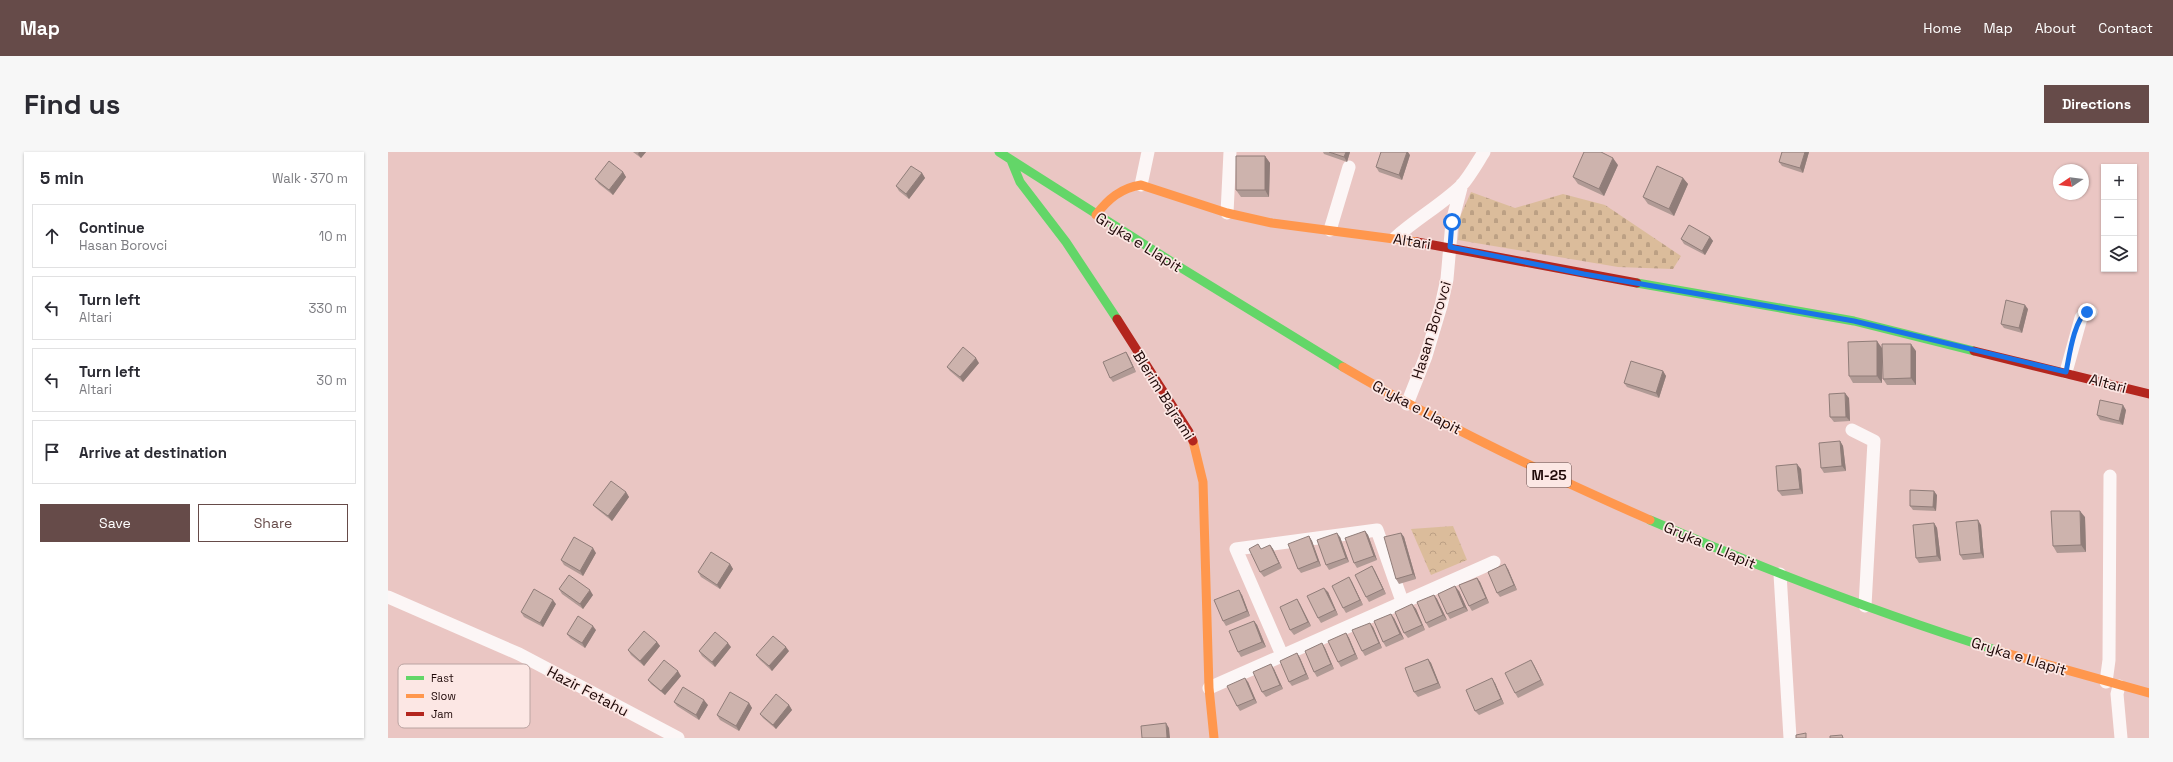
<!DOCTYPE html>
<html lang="en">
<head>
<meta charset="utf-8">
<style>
	:root { --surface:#fff; --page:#f7f7f7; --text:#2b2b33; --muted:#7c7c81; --line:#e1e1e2; --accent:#664b49 }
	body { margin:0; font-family:"Space Grotesk",sans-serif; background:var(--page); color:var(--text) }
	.controls { position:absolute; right:12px; top:12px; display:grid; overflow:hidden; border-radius:0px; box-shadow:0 1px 3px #0004 }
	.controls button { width:36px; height:36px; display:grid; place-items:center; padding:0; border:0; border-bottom:1px solid var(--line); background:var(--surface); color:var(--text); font:20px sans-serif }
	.compass { position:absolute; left:1665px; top:12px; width:36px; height:36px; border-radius:50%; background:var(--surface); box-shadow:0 1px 3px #0004; rotate:257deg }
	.stop { position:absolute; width:12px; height:12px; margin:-9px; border:3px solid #1a73e8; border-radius:50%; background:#fff }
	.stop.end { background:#1a73e8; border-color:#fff; box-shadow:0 1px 4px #0008 }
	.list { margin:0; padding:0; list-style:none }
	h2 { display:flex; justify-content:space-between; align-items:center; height:52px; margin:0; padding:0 16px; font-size:17px }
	h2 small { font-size:13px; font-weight:400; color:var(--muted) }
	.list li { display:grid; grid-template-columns:26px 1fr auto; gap:12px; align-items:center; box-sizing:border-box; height:64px; margin:0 8px 8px; padding:0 8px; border:1px solid var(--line); border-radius:0px }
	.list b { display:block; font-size:15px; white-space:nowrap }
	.list p { margin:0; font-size:13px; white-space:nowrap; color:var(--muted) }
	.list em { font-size:13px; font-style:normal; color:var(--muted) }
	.actions { display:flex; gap:8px; padding:12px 16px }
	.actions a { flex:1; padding:9px 0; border:1px solid var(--accent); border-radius:0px; text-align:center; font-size:14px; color:var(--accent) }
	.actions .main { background:var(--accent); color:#fff }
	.icon { flex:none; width:22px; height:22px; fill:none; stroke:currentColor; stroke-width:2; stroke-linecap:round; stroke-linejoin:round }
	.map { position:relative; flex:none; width:1761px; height:586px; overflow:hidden; border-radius:0px }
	header { display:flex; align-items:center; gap:24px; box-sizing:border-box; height:56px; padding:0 20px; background:var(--accent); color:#fff }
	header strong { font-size:19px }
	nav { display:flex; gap:22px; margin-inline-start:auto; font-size:14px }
	.intro { display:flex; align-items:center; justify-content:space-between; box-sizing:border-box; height:96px; padding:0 24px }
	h1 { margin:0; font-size:28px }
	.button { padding:10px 18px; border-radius:0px; background:var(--accent); color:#fff; font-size:14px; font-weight:700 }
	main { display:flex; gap:24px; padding:0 24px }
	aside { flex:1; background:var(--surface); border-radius:0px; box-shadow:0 1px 3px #0004 }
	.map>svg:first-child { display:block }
	.forest { fill:url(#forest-crowns) }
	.cemetery { fill:url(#cemetery-stones) }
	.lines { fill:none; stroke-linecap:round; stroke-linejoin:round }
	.street { stroke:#fcf6f6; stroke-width:13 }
	.fast { stroke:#63d668; stroke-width:9 }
	.slow { stroke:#ff974d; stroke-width:9 }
	.jam { stroke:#b3261e; stroke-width:9 }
	.wall { fill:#b09a95 }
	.shaded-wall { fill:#907d79 }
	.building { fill:#cdb3ad; stroke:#907d79 }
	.route { stroke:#1a73e8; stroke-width:5 }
	.labels { text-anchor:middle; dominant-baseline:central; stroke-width:3.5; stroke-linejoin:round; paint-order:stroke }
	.shield { fill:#fce7e4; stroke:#614c4a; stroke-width:1 }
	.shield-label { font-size:14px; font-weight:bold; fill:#1f0908 }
	.street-label { font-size:15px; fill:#1f0908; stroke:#fce7e4 }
	.key { fill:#fce7e4; stroke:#baa4a2; stroke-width:1 }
	.key-label { font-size:11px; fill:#1f0908 }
</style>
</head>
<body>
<header>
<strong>Map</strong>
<nav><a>Home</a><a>Map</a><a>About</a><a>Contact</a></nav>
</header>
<div class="intro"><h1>Find us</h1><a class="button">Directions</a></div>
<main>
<aside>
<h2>5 min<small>Walk · 370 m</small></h2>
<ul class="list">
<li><svg class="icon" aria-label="ahead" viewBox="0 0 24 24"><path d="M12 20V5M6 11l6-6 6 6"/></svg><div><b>Continue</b><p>Hasan Borovci</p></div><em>10 m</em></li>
<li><svg class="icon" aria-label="left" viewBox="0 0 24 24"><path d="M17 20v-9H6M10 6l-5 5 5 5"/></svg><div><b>Turn left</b><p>Altari</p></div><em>330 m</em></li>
<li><svg class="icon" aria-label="left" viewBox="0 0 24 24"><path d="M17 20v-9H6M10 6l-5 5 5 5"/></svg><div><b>Turn left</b><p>Altari</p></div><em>30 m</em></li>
<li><svg class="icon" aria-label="arrive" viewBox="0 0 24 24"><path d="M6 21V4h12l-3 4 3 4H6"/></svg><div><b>Arrive at destination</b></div></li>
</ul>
<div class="actions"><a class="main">Save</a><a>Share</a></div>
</aside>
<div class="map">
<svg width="1761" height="586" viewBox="0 0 1761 586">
	<defs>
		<pattern id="forest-crowns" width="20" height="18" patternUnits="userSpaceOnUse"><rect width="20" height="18" fill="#dbbc9b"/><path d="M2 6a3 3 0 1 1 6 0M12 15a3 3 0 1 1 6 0" fill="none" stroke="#bca084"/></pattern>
		<pattern id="cemetery-stones" width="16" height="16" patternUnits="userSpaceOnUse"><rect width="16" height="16" fill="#dbbc9b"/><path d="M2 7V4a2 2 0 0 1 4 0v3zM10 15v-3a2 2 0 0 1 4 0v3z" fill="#bca084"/></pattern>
	</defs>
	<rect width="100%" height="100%" fill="#eac6c3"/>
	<path class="forest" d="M1065 374 1079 408 1043 423 1023 377Z"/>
	<path class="cemetery" d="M1083 40 1127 56 1175 42 1217 53 1293 104 1285 117 1230 115 1070 88 1072 65Z"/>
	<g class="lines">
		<path class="street" d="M753 33 760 0
			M839 61 842 0
			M942 78 961 15
			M1007 86C1028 67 1053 53 1073 34 1082 24 1089 11 1096 0
			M1678 220 1693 166 1696 162 1703 160
			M1019 252 1038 204 1053 154 1059 127 1064 70 1074 32
			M1464 278 1486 289 1477 454
			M1392 422 1402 586
			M0 445 131 502 290 586
			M894 503 848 397 989 378 1014 449
			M1718 530 1721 508 1722 324
			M1731 534 1729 542 1733 586
			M821 536 1106 410"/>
		<path class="fast" d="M611 0 795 117 955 215
			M623 8 632 30 678 90 729 167
			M1249 131 1466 169 1586 199
			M1262 368C1376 417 1492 462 1611 499"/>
		<path class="slow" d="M708 63C720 47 733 36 753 33L839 61 884 71 1029 90
			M955 215C1054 273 1157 322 1262 368
			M805 289 815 330 821 536 826 586
			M1611 499 1761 541"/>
		<path class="jam" d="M1029 90 1249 131
			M729 167 801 280 805 289
			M1586 199 1761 242"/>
	</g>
	<path class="wall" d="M245 0H258L253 6Z
		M935 0H962L959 10 936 2Z
		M1394 0H1421L1415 21 1394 14 1391 10Z
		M1022 3 1014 28 991 20 988 15Z
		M877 4 882 11 881 45H853L848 38Z
		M1230 13 1216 44 1190 32 1185 25Z
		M235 20 238 25 225 43 211 32 207 27Z
		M534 21 537 26 521 47 511 39 508 34Z
		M1295 26 1300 32 1286 64 1260 52 1255 45Z
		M1322 85 1325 89 1317 103 1296 92 1293 87Z
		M1640 157 1634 181 1616 176 1613 172Z
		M1494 196V231H1465L1461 224Z
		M1528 199V233H1499L1495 227Z
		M738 200 741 205 748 220 725 230 722 226Z
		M591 211 575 230 562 219 559 215Z
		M1275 219 1278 224 1271 246 1239 235 1236 231Z
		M1461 246 1462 269 1446 270 1442 265Z
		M1738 258 1735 273 1712 268 1709 263Z
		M1452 289 1455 294 1458 319 1436 321 1433 316Z
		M1413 317 1415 342 1394 344 1390 339Z
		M238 340 241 345 224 369 209 357 205 353Z
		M1549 343 1548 359 1525 358 1522 354Z
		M1697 365 1698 400 1669 401 1665 394Z
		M1546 371 1549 376 1553 409 1531 411 1528 406Z
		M1593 373 1596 406 1575 408 1572 403Z
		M977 379 980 383 989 408 969 416 966 411Z
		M1013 381 1016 385 1028 427 1011 432 1008 427Z
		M921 384 924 389 933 414 913 421 910 417Z
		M952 385 961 410 941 418 938 413Z
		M882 393 885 397 894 416 876 425 872 420Z
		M208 401 195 424 176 413 173 408Z
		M342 412 345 417 332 437 313 425 310 420Z
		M984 414 987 419 998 442 981 450 978 445Z
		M1120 417 1129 438 1112 445 1109 441Z
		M961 425 964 430 975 453 958 461 955 456Z
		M1089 426 1092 430 1101 451 1084 459 1081 454Z
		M171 437 205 443 195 457 174 442Z
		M1071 439 1080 459 1062 467 1059 462Z
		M940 440 950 463 933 471 930 466Z
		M854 443 862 464 838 474 835 469Z
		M1046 443 1049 447 1059 468 1041 476 1038 471Z
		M909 447 912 452 923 474 906 483 902 478Z
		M168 452 155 475 136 465 133 460Z
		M1024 452 1028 457 1037 478 1020 486 1016 481Z
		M1006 466 1016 487 998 495 995 490Z
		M866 469 869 473 878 495 853 505 850 500Z
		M985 475 994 496 977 504 974 499Z
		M208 478 197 496 182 486 179 482Z
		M958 481 961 486 970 507 953 515 950 510Z
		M269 490 272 494 256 514 243 503 240 498Z
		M934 491 937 496 946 517 929 525 926 520Z
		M343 495 327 515 314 504 311 499Z
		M401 499 384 519 372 508 368 503Z
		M909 501 912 506 921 527 904 534 901 530Z
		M1040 507 1043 511 1053 536 1030 545 1026 540Z
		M1143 508 1146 513 1156 533 1130 546 1127 541Z
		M886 517 895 537 878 545 874 540Z
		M293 524 277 543 263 532 260 528Z
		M860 530 869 551 852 559 849 554Z
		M1107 531 1116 552 1091 563 1087 559Z
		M286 550 320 553 311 568 289 554Z
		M361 551 364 556 351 579 332 568 329 563Z
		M401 553 404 558 388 577 375 566 372 562Z"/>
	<path class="shaded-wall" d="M251 0H258L253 6 250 2Z
		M958 0H962L959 10 956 5Z
		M1019 0H1020L1022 3 1014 28 1011 23Z
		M1417 0H1421L1415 21 1412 16Z
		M877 4 882 11 881 45 877 38Z
		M1225 6 1230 13 1216 44 1211 37Z
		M235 20 238 25 225 43 221 38Z
		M534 21 537 26 521 47 518 42Z
		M1295 26 1300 32 1286 64 1281 57Z
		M1322 85 1325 89 1317 103 1314 99Z
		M1637 153 1640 157 1634 181 1631 176Z
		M1489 189 1494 196V231L1489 224Z
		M1523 192 1528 199V233L1523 226Z
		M738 200 741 205 748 220 745 215Z
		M588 206 591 211 575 230 572 225Z
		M1275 219 1278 224 1271 246 1268 241Z
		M1457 241 1461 246 1462 269 1458 265Z
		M1735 253 1738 258 1735 273 1731 269Z
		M1452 289 1455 294 1458 319 1454 314Z
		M1409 312 1413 317 1415 342 1412 337Z
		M1546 339 1549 343 1548 359 1545 355Z
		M238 340 241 345 224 369 220 364Z
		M1692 359 1697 365 1698 400 1693 393Z
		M1590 368 1593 373 1596 406 1593 401Z
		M1546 371 1549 376 1553 409 1549 404Z
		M977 379 980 383 989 408 986 404Z
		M949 381 952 385 961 410 958 406Z
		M1013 381 1016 385 1028 427 1025 422Z
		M921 384 924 389 933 414 930 409Z
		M882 393 885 397 894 416 891 411Z
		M205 396 208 401 195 424 192 419Z
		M342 412 345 417 332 437 329 433Z
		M1117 412 1120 417 1129 438 1126 433Z
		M984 414 987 419 998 442 995 437Z
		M961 425 964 430 975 453 972 448Z
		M1089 426 1092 430 1101 451 1098 446Z
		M1067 434 1071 439 1080 459 1076 455Z
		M936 436 940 440 950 463 947 458Z
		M202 438 205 443 195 457 192 452Z
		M851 438 854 443 862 464 859 459Z
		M1046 443 1049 447 1059 468 1055 463Z
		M909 447 912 452 923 474 920 470Z
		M165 448 168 452 155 475 152 471Z
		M1024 452 1028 457 1037 478 1034 473Z
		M1003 462 1006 466 1016 487 1012 482Z
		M866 469 869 473 878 495 874 490Z
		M982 471 985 475 994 496 991 491Z
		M205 474 208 478 197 496 194 491Z
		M958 481 961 486 970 507 967 502Z
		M269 490 272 494 256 514 252 509Z
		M340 491 343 495 327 515 324 510Z
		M934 491 937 496 946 517 943 512Z
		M398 495 401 499 384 519 381 514Z
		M909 501 912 506 921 527 918 522Z
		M1040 507 1043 511 1053 536 1050 531Z
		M1143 508 1146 513 1156 533 1153 528Z
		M883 512 886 517 895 537 892 533Z
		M290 519 293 524 277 543 273 539Z
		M857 526 860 530 869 551 866 547Z
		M1104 526 1107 531 1116 552 1113 547Z
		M316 548 320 553 311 568 308 563Z
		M361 551 364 556 351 579 348 574Z
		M401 553 404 558 388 577 385 573Z
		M778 571 781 576 782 586H779Z"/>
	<path class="building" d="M941 0H958L956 5Z
		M993 0H1019L1011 23 988 15Z
		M1196 0H1213L1225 6 1211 37 1185 25Z
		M1394 0H1417L1412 16 1391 10Z
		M848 4H877V38H848Z
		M221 9 235 20 221 38 207 27Z
		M523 14 534 21 518 42 508 34Z
		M1269 14 1295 26 1281 57 1255 45Z
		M1301 73 1322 85 1314 99 1293 87Z
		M1618 148 1637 153 1631 176 1613 172Z
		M1489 189V224H1461L1460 190Z
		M1494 192H1523V226L1495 227Z
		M575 195 588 206 572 225 559 215Z
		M738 200 745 215 722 226 715 210Z
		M1243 209 1275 219 1268 241 1236 231Z
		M1457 241 1458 265H1442L1441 242Z
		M1712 248 1735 253 1731 269 1709 263Z
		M1452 289 1454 314 1433 316 1431 291Z
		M1409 312 1412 337 1390 339 1388 314Z
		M223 329 238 340 220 364 205 353Z
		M1522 338 1546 339 1545 355 1522 354Z
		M1663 359H1692L1693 393 1665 394Z
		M1590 368 1593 401 1572 403 1568 370Z
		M1546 371 1549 404 1528 406 1525 373Z
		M977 379 986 404 966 411 957 386Z
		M949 381 958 406 938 413 929 388Z
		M1013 381 1025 422 1008 427 996 385Z
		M921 384 930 409 910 417 900 392Z
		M186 385 205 396 192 419 173 408Z
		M870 392 873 397 882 393 891 411 872 420 861 397Z
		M323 400 342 412 329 433 310 420Z
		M1117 412 1126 433 1109 441 1100 420Z
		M984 414 995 437 978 445 967 423Z
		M181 423 202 438 192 452 171 437Z
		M961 425 972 448 955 456 944 434Z
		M1089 426 1098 446 1081 454 1071 433Z
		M1067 434 1076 455 1059 462 1050 442Z
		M936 436 947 458 930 466 919 444Z
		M146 437 165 448 152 471 133 460Z
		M851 438 859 459 835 469 826 448Z
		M1046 443 1055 463 1038 471 1029 450Z
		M909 447 920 470 902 478 892 455Z
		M1024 452 1034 473 1016 481 1007 460Z
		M1003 462 1012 482 995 490 986 469Z
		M190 464 205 474 194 491 179 482Z
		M866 469 874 490 850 500 841 479Z
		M982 471 991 491 974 499 964 478Z
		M256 479 269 490 252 509 240 498Z
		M327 480 340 491 324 510 311 499Z
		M958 481 967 502 950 510 940 489Z
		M385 484 398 495 381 514 368 503Z
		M934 491 943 512 926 520 917 499Z
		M909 501 918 522 901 530 892 509Z
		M1040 507 1050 531 1026 540 1017 516Z
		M276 508 290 519 273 539 260 528Z
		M1143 508 1153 528 1127 541 1117 521Z
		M883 512 892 533 874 540 865 520Z
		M857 526 866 547 849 554 839 534Z
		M1104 526 1113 547 1087 559 1078 538Z
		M295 535 316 548 308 563 286 550Z
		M342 540 361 551 348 574 329 563Z
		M388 542 401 553 385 573 372 562Z
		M778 571 779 586H754L753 574Z
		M1418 581V586H1408V583Z
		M1454 583 1455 586H1442V584Z"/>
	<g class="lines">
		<path class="route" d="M1064 70 1062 95 1196 122 1466 169 1678 220C1681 206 1686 167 1699 160"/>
	</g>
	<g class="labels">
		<rect class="shield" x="1139" y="311" width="44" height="24" rx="3"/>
		<g class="shield-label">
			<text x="1161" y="323">M-25</text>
		</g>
		<g class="street-label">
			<text transform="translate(1024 89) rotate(9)">Altari</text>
			<text transform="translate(751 90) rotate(32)">Gryka e Llapit</text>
			<text transform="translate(1043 178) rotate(-73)">Hasan Borovci</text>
			<text transform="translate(1720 231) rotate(15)">Altari</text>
			<text transform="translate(776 243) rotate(58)">Blerim Bajrami</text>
			<text transform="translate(1029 255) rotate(28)">Gryka e Llapit</text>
			<text transform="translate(1322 393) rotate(23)">Gryka e Llapit</text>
			<text transform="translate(1631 504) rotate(17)">Gryka e Llapit</text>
			<text transform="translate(200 539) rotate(28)">Hazir Fetahu</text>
		</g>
	</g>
	<rect x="10" y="512" width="132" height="64" rx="6" class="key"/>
	<rect x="18" y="524" width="18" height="4" fill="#63d668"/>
	<rect x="18" y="542" width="18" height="4" fill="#ff974d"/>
	<rect x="18" y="560" width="18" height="4" fill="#b3261e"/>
	<g class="key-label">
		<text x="43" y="530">Fast</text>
		<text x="43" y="548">Slow</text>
		<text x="43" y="566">Jam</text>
	</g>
</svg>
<div class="controls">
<button>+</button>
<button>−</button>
<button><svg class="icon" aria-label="layers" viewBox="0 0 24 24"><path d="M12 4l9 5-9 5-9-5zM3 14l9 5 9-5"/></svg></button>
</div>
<svg class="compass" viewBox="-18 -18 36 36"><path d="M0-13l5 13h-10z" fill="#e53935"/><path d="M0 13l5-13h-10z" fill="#7c7c81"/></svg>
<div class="stop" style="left:1064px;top:70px"></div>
<div class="stop end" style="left:1699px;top:160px"></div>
</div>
</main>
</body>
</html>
